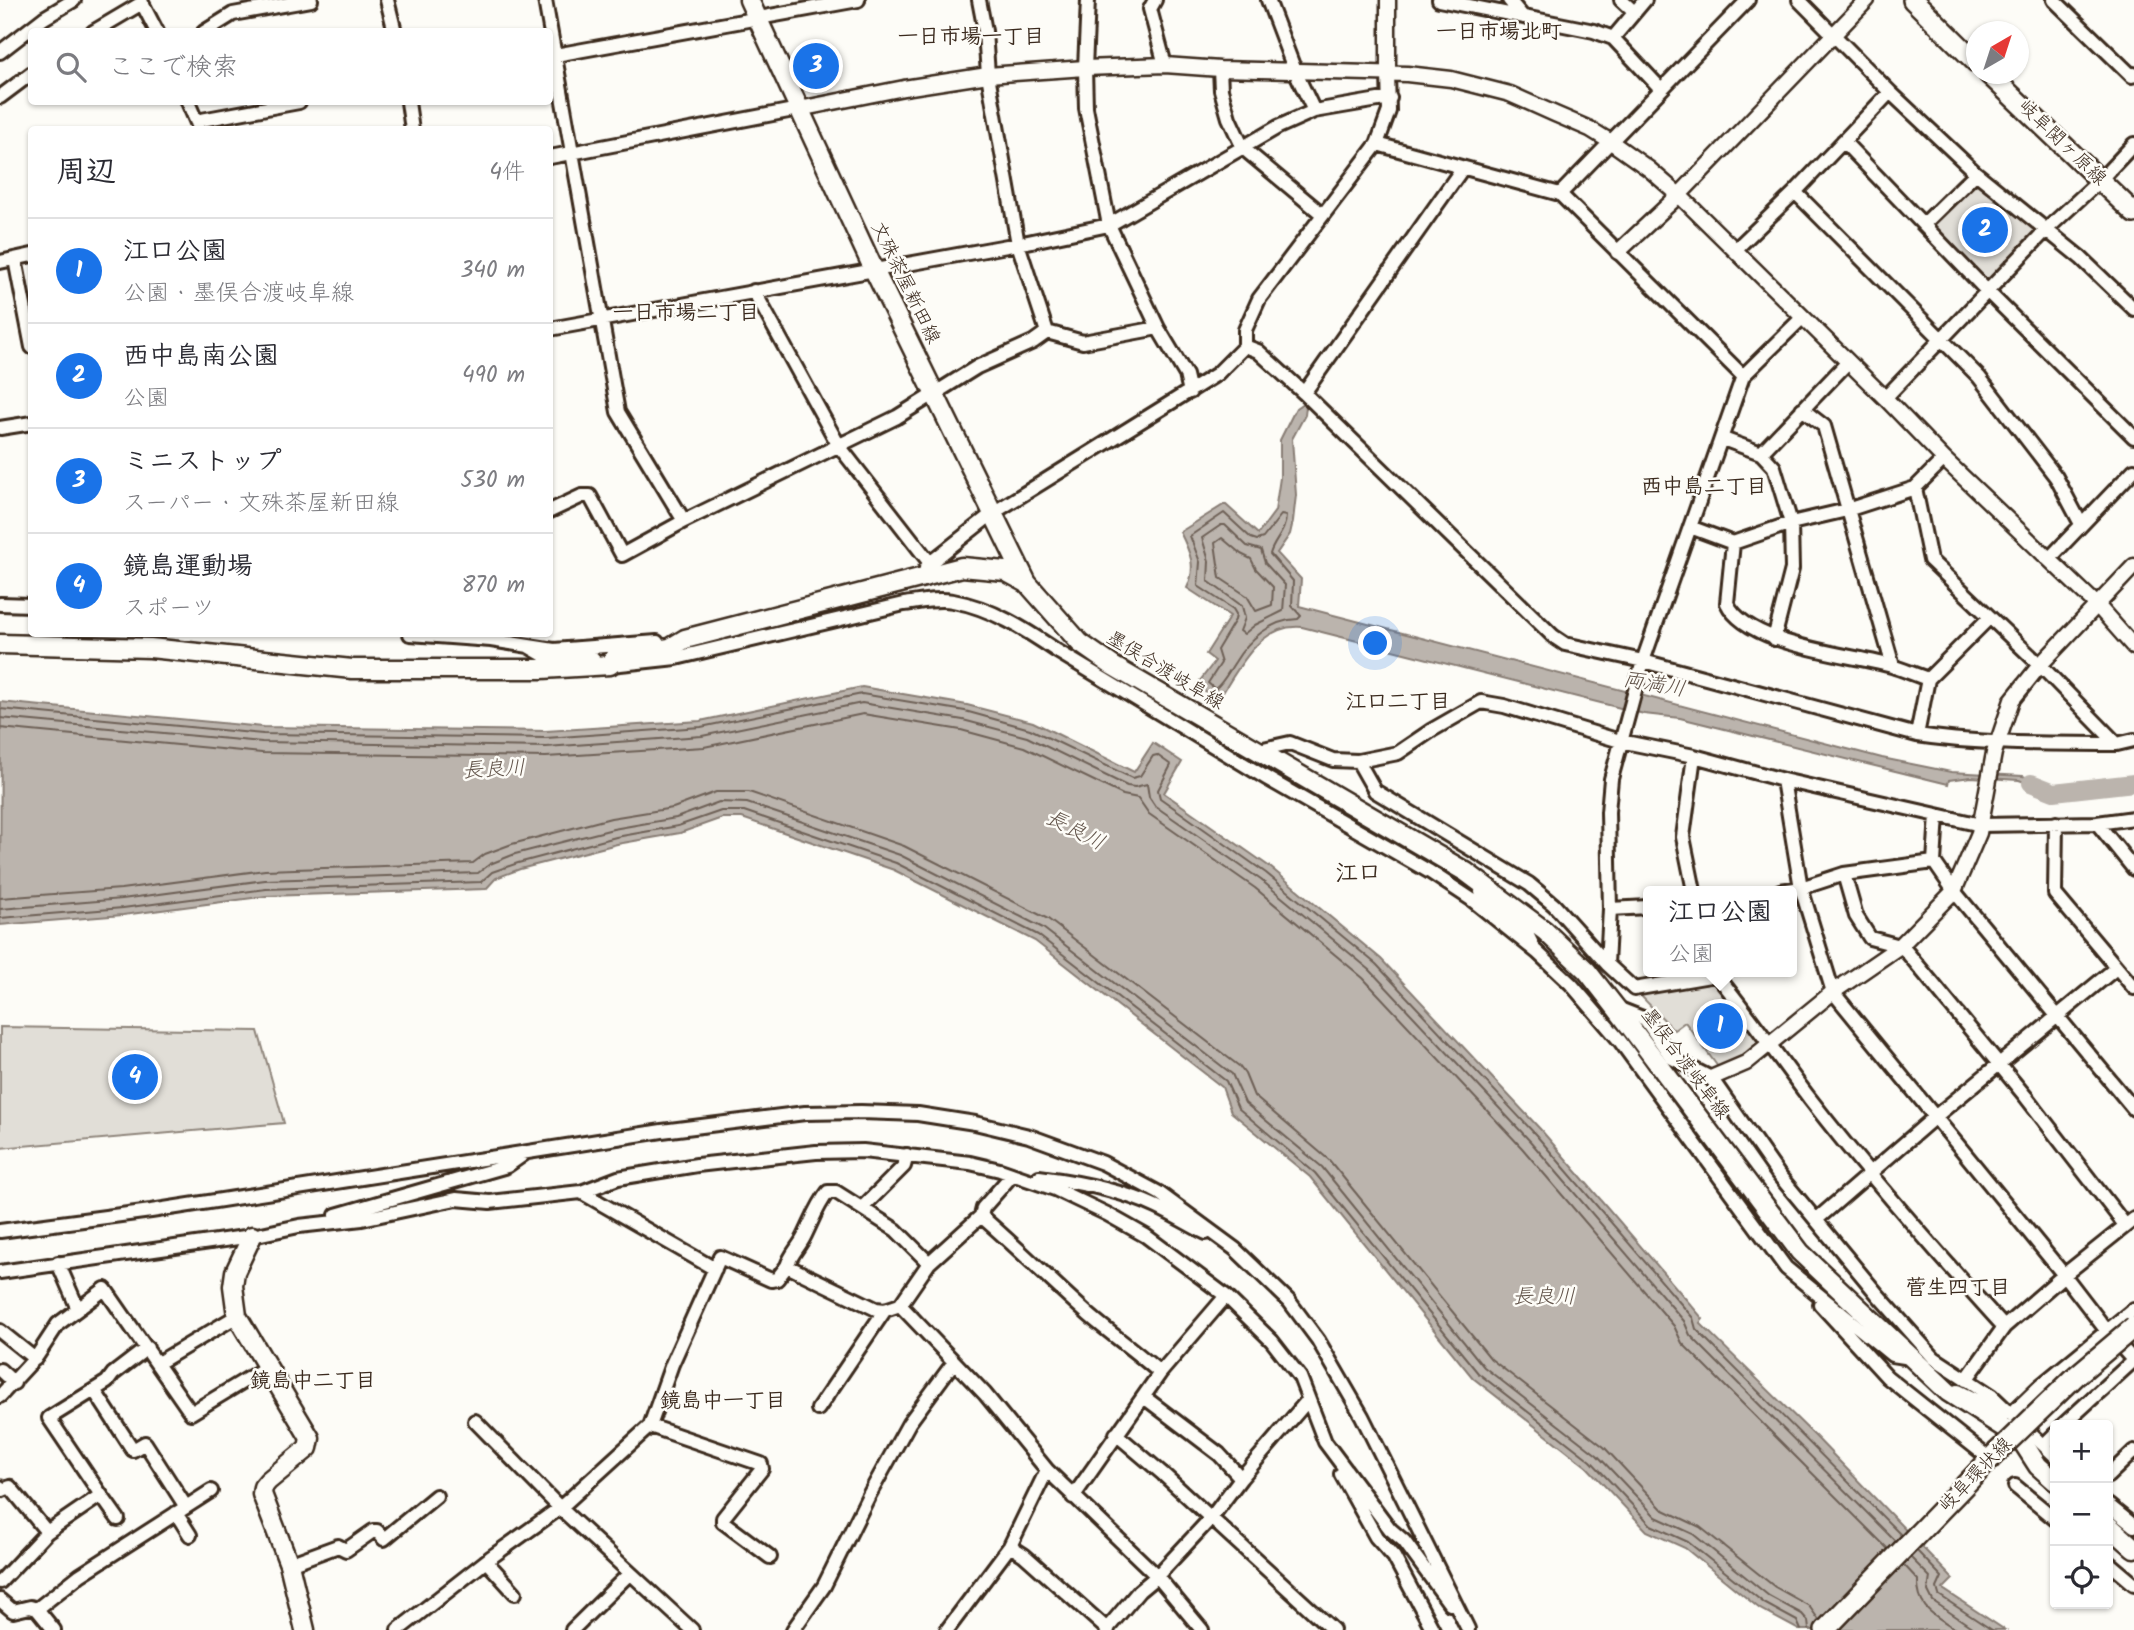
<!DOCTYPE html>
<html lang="ja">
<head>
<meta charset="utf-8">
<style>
	:root { --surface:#fff; --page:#f2f2f3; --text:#2b2b33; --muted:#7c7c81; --line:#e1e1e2; --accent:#1a73e8 }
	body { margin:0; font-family:Kalam,"Klee One",sans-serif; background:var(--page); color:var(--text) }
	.controls { position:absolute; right:21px; bottom:21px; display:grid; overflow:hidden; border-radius:7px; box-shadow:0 2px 5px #0004 }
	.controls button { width:63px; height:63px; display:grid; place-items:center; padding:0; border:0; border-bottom:2px solid var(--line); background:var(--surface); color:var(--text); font:35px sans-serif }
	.compass { position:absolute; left:1966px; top:21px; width:63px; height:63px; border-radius:50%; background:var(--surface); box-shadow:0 2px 5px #0004; rotate:39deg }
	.you { position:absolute; left:1376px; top:644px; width:24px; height:24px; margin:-18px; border:5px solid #fff; border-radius:50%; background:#1a73e8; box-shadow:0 0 0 10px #1a73e833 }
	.badge { display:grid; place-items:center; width:46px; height:46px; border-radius:50%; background:var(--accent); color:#fff; font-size:23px; font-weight:700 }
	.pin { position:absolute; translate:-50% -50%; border:4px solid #fff; box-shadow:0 2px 7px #0006 }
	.popup { position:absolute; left:1643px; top:886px; width:154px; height:91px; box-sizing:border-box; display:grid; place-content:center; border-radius:7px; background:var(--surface); filter:drop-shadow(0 2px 5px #0005); font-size:23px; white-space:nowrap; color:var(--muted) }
	.popup b { font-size:26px; color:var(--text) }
	.popup::after { content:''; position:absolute; left:50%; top:100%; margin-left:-14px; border:14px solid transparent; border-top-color:var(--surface) }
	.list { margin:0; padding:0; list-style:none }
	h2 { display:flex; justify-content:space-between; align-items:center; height:91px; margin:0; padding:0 28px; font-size:30px }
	h2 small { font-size:23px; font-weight:400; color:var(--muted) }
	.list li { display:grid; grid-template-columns:46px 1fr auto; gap:21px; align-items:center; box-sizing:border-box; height:105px; padding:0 28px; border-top:2px solid var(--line) }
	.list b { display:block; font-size:26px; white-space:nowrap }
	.list p { margin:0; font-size:23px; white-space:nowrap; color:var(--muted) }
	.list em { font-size:23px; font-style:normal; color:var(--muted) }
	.icon { flex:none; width:38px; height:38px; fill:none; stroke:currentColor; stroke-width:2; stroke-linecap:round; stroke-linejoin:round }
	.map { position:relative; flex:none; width:2134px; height:1630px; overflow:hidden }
	.search { position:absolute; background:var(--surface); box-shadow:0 2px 5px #0004; left:28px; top:28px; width:525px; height:77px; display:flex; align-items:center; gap:18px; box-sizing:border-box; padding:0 24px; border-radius:7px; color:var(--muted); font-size:26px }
	.panel { position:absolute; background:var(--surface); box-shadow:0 2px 5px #0004; left:28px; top:126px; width:525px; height:511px; border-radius:7px }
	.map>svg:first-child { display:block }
	.green { fill:#e1ded7; stroke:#8e847a; stroke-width:2 }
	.water { fill:#bbb4ad; stroke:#887d74; stroke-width:2 }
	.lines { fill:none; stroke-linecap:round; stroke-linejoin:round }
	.shore { stroke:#6e6157; stroke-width:2 }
	.river { stroke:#bbb4ad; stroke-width:18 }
	.minor-casing { stroke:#3b2a1e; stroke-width:18 }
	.tertiary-casing { stroke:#3b2a1e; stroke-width:19 }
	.secondary-casing { stroke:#3b2a1e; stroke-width:23 }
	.primary-casing { stroke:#3b2a1e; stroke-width:24 }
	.minor { stroke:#fdfcf7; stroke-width:12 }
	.tertiary { stroke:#fdfcf7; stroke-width:14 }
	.secondary { stroke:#fdfcf7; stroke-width:18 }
	.primary { stroke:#fdfcf7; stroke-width:19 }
	.primary-bridge-casing { stroke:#3b2a1e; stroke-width:24; stroke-linecap:butt }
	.primary-bridge { stroke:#fdfcf7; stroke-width:19 }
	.labels { text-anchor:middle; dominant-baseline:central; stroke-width:5; stroke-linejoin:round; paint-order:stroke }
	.street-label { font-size:19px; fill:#3b2a1e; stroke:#fdfcf7 }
	.neighbourhood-label { font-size:21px; font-weight:bold; fill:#3b2a1e; stroke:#fdfcf7 }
	.water-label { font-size:21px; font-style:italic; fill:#615349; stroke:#fdfcf7 }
	.quarter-label { font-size:23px; font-weight:bold; fill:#3b2a1e; stroke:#fdfcf7 }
</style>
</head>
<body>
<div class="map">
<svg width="2134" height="1630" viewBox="0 0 2134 1630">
	<rect width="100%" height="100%" fill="#fdfcf7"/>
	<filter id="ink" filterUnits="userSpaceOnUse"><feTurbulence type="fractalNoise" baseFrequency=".0143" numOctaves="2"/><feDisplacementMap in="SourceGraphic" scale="14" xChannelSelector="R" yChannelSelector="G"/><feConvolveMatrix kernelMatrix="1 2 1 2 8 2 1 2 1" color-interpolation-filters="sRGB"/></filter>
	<g filter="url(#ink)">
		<path class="green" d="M1979 174 2042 235 1987 286 1928 224Z
			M1713 980 1765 1043 1721 1071 1685 1022 1674 1030 1638 993Z
			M0 1027 258 1031 284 1123 0 1148Z"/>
		<path class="water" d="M1303 403 1306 406 1305 415 1292 439 1296 495 1293 521 1290 534 1277 553 1301 579 1299 606 1882 758 1951 772 2023 776 2047 785 2082 782 2106 784 2134 780V786L2105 789 2081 787 2049 791 2019 780 1971 777 1949 780 1948 784 1680 718 1644 714 1302 627C1259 623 1239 669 1218 700L1196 686 1215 661 1206 654 1230 616 1187 588C1197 567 1190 552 1180 532L1225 504 1258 534 1275 511 1280 478V440L1296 408Z
			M862 687 967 705 1033 722 1134 772 1153 743 1182 762 1164 793 1270 867 1381 959 1541 1130 1703 1319 1700 1323 1815 1436 1953 1579 1943 1589 2005 1630H1799L1760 1609 1685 1548 1647 1531 1587 1467 1473 1378 1310 1177 1231 1112 1222 1087 1035 941 894 870 742 818H722L680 833 617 844 520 869 496 878 486 889 267 896 123 915 0 925 1 702 263 727 546 731 700 721Z"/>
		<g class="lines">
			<path class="shore" d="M1224 513 1251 538 1257 540 1263 538 1281 515 1286 516C1286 532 1274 540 1270 554L1293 581 1292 606 1301 616 1298 619C1271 620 1249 639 1235 662 1229 671 1223 683 1215 689L1208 683 1221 663 1217 650 1235 620 1236 614 1233 609 1198 586 1200 562 1190 536Z
				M1221 525H1225L1247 546 1261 550 1265 563 1285 585 1283 611 1255 625 1244 634 1240 631 1245 618 1242 606 1208 581 1209 561 1202 538Z
				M1222 538 1241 554 1251 559 1256 569 1273 587 1272 605 1256 611 1247 596 1220 578 1215 543Z
				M0 709 263 734 546 738 701 727 862 694 965 711 1030 729 1132 778 1140 776 1153 756 1157 755 1171 765 1158 790 1160 798 1266 873 1376 964 1536 1135 1693 1318 1696 1329 1901 1535
				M0 718 262 742 546 747 702 736 862 703 963 720 1027 737 1127 786 1135 787 1147 784 1149 797 1155 806 1261 880 1370 970 1530 1141 1684 1321 1690 1335 1895 1541
				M0 728 262 753 546 757 704 747 863 714 961 730 1024 747 1123 795 1138 798 1149 814 1255 888 1363 978 1522 1148 1674 1326 1682 1343 1888 1549
				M0 898 121 889 265 870 473 863 485 854 512 844 611 818 673 808 716 792H749L904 846 1048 919 1239 1066 1245 1074 1254 1096 1329 1160 1491 1359 1604 1447 1662 1509 1700 1527 1775 1587 1809 1606 1819 1620
				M0 909 122 899 265 880 478 873 490 864 515 854 613 829 676 818 719 802 747 803 900 855 1043 928 1232 1074 1245 1103 1322 1167 1484 1367 1597 1455 1656 1517 1693 1534 1769 1596 1802 1614 1808 1621 1809 1630
				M0 918 123 908 266 889 481 882 492 872 518 863 616 837 678 826 721 811H744L896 863 1038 935 1226 1081 1238 1108 1315 1173 1478 1373 1591 1461 1651 1525 1688 1542 1764 1603 1797 1621 1801 1630
				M1917 1551 1942 1577 1937 1588 1939 1595 1992 1630
				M1911 1558 1930 1577 1928 1591 1933 1601 1976 1630
				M1904 1565 1918 1580C1917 1610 1935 1615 1957 1630"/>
			<path class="river" d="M2031 783 2054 792 2134 783"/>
			<g class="minor-casing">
				<path id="minor" d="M387 0 395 32
					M545 0 618 412 684 521
					M979 0 985 31 988 75 1018 244 1047 332
					M1088 0 1085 68 1086 108 1109 225 1158 328 1186 375 1190 392
					M1155 0 1150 9 1165 65
					M1268 0 1295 71 1314 111 1390 98
					M1439 0 1594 31 1613 38 1661 89
					M1509 0 1523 17
					M1621 0 1634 12
					M1799 0 1890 92
					M2054 0 2132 76 2134 74
					M93 32 142 3 157 32
					M204 32 233 14 311 0
					M1613 38 1645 0
					M0 52 44 18 74 0
					M550 56 858 0
					M1220 69 1221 90 1229 118 1243 148 1322 214
					M0 97 32 73
					M188 102 200 130
					M408 102 412 130
					M196 121 299 102
					M1843 141 1988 292 2134 437
					M1377 144 1389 111 1388 73
					M550 157 799 109
					M1795 192 1979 377 2056 477 2081 524
					M1560 194 1748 0
					M1924 224 1976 173
					M1735 250 1795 192 1890 92 1976 173 2081 258 2134 309
					M15 259 32 347
					M0 262 32 255
					M754 291 839 446 930 563 926 568
					M550 329 1018 244 1109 225 1278 127 1314 111
					M1047 332 1083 342 1158 328
					M1245 346 1258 351 1304 393 1553 636 1565 644 1643 661 1917 735C1983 745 2050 743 2117 744L2134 740
					M1304 393 1462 169
					M1885 398 2047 229 2100 180 2134 144
					M1802 409 1824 426 1893 666
					M0 428 32 423
					M1723 439 1761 453 1774 467 1791 523 1792 569 1774 639
					M1761 453 1848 362
					M1915 488 1930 560 2040 665 2117 744
					M550 511 582 496H590L622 555 684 521 897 417 977 367 1033 342 1047 332
					M1690 527 1733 543 1791 523 1847 510 1915 488 1944 459
					M1733 543 1727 603C1747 646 1850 654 1892 666 1904 670 1916 675 1928 679
					M2049 559 2134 470
					M930 563 993 513 1217 374 1245 346V330L1259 299 1377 144 1560 194 1743 376
					M0 604 32 605
					M410 634 491 640 554 650 657 642
					M528 646 547 657 593 658
					M611 665 676 658 904 604C920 602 937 598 953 601 992 608 1026 630 1057 651L1268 779 1430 872 1471 899 1537 952 1571 984 1620 1041 1786 1268 1892 1355 1911 1358
					M1917 735 1928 679 1990 617
					M1259 750 1290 743 1333 760 1358 761
					M1783 780 1801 888 1833 992 2064 1275 2004 1327 1966 1380
					M2056 823 2055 894 2134 988
					M2097 823 2134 869
					M1934 862 1937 815
					M1844 874 1856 916 1870 938 1900 946 1906 951 2026 1097 2125 1225
					M1694 891 1683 837 1694 756
					M1780 891 1801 888 1844 874 1934 862 1954 891 2134 1109
					M1481 892 1525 930 1533 946
					M1610 909 1648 907
					M1607 964 1554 905 1529 884 1375 791 1358 761 1398 753 1432 730 1481 702 1504 706 1620 741 1694 756 1783 780 1981 825 2097 823 2134 818
					M1714 972C1748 1013 1778 1057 1810 1099 1871 1178 1937 1253 2004 1327
					M1716 975 1634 989 1607 964 1610 909 1608 812 1611 779 1643 661 1743 376 1803 317
					M1617 1008 1645 1019 1672 1058 1711 1078 1778 1174 1878 1295 1934 1358 1992 1396 2055 1456
					M1039 1177C1078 1182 1121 1190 1157 1207 1174 1215 1190 1225 1206 1233
					M581 1192 715 1269
					M862 1208 904 1166 907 1155
					M336 1215 507 1166 524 1154
					M981 1216C1018 1248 1052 1282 1089 1315 1112 1335 1137 1352 1160 1373
					M2134 1219 2064 1275 2107 1331 2134 1361
					M1816 1220 1936 1116 2116 968
					M0 1231 151 1211 662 1131 805 1113 861 1112 918 1114 975 1123 1029 1136 1103 1163 1159 1193 1235 1249 1289 1301 1318 1340 1362 1416 1468 1629
					M58 1263 78 1309
					M787 1266C791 1254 799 1247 804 1237 812 1221 817 1206 828 1192H836L896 1230 929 1263
					M0 1272 252 1236 299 1226 362 1219 456 1199 490 1202 581 1192 618 1178 697 1165 816 1152 863 1151 970 1163 1000 1170 1055 1189 1107 1214 1146 1236 1226 1296 1272 1341 1300 1377 1325 1442 1390 1529 1404 1541 1450 1604
					M1820 1304 1887 1377 1990 1459
					M900 1305 985 1394 1047 1470 1157 1576 1202 1630
					M0 1331 35 1359
					M158 1363 237 1316
					M0 1370 14 1383
					M94 1390 133 1450 145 1443 186 1507
					M1958 1391 2003 1413H2012L2039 1387 2134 1309
					M0 1396 37 1356 58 1324 105 1289 191 1413 267 1367
					M1144 1397 1219 1454 1241 1478
					M818 1409 885 1310
					M475 1421 560 1508 692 1630
					M2063 1425 2134 1360
					M650 1426 761 1464 762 1469 723 1518V1522L770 1557
					M1116 1434 1163 1474 1333 1630
					M2045 1444 2055 1434
					M1341 1474 1376 1537 1394 1557 1433 1630
					M2108 1476 2134 1451
					M2015 1486 2055 1519
					M0 1487 3 1490 10 1487 47 1532
					M101 1495 118 1519
					M1073 1497 1160 1373 1226 1296
					M2108 1505 2134 1526
					M176 1513 190 1535
					M1010 1546 1024 1555 1108 1630
					M486 1561 515 1593
					M2108 1562 2134 1584
					M289 1564 338 1546 346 1550 373 1531H377L384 1539 436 1496
					M0 1582 47 1532 101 1495 49 1418 107 1382 113 1374 147 1348
					M0 1600 13 1611 30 1607 37 1609 54 1630
					M37 1609 80 1575 211 1491
					M398 1630 490 1558 560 1508 650 1426 672 1364 720 1257 771 1280 777 1279 787 1266 876 1309 885 1310 900 1305 929 1263 981 1216 983 1208 1012 1175
					M572 1630 630 1573
					M793 1630 824 1586 868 1497 909 1423 954 1362
					M947 1630 1010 1546 1047 1470
					M1106 1630 1139 1591 1157 1576 1211 1518 1241 1478 1308 1400"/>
			</g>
			<g class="tertiary-casing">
				<path id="tertiary" d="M1388 0V73
					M799 109 904 88 988 75 1085 68 1165 65 1220 69 1407 74 1451 79 1510 94 1555 114 1590 129 1611 142 1649 169 1679 195 1885 398 1944 459 2096 604 2134 647
					M1618 252 1679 195 1867 0
					M1711 1078 1746 1063 1833 992 1900 946 1954 891 1979 833 1994 753 2012 700 2040 665 2134 566"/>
			</g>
			<g class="secondary-casing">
				<path id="secondary" d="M749 0 874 270 1027 583
					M0 644 150 648 352 669H542L610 665 615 656 670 648 685 639 962 567 1005 571 1027 583 1080 643 1113 666 1466 872 1545 931 1587 971 1616 1008 1800 1252 1948 1392 2020 1438 2038 1466 2055 1481
					M252 1236 235 1272 233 1286 237 1316 310 1438 308 1448 268 1481 263 1487 262 1494 289 1564 305 1630
					M2108 1525 2134 1548"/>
			</g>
			<g class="primary-casing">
				<path id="primary" d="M1913 0 1976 62
					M1989 74 2134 213
					M1825 1630 1996 1453"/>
			</g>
			<use href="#minor" class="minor"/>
			<use href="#tertiary" class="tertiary"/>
			<use href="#secondary" class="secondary"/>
			<use href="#primary" class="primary"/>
			<g class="primary-bridge-casing">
				<path id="primary-bridge" d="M1996 1453 2077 1375 2134 1327"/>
			</g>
			<use href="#primary-bridge" class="primary-bridge"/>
		</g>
	</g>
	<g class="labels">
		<g class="street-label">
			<text transform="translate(2062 143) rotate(44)">岐阜関ヶ原線</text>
			<text transform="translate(905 283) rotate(64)">文殊茶屋新田線</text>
			<text transform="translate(1165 671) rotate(31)">墨俣合渡岐阜線</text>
			<text transform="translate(1685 1064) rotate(53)">墨俣合渡岐阜線</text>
			<text transform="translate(1976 1475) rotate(-46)">岐阜環状線</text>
		</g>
		<g class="neighbourhood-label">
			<text x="1499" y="32">一日市場北町</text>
			<text x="971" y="37">一日市場一丁目</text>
			<text x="686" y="313">一日市場二丁目</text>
			<text x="1704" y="487">西中島二丁目</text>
			<text x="1398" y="702">江口二丁目</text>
			<text x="1958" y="1288">菅生四丁目</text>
			<text x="313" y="1381">鏡島中二丁目</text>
			<text x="723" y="1401">鏡島中一丁目</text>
		</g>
		<g class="water-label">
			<text transform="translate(1654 685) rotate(10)">両満川</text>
			<text transform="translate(494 770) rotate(-3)">長良川</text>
			<text transform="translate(1075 831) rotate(27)">長良川</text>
			<text x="1544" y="1297">長良川</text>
		</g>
		<g class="quarter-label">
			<text x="1358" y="874">江口</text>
		</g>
	</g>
</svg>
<div class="controls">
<button>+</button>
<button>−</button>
<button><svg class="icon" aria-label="locate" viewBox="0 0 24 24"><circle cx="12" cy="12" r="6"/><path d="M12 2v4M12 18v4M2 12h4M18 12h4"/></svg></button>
</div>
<svg class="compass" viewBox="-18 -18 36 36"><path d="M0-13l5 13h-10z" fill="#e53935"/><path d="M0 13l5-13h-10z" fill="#7c7c81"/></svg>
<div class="you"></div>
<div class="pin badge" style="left:1720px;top:1026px">1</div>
<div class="popup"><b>江口公園</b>公園</div>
<div class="pin badge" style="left:1985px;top:230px">2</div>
<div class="pin badge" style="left:816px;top:66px">3</div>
<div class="pin badge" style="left:135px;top:1077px">4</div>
<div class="search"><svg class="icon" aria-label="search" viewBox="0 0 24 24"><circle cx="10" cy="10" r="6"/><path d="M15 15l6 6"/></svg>ここで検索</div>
<section class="panel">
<h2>周辺<small>4件</small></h2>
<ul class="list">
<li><span class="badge">1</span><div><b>江口公園</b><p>公園 · 墨俣合渡岐阜線</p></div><em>340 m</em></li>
<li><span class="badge">2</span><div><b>西中島南公園</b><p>公園</p></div><em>490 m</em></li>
<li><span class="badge">3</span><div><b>ミニストップ</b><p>スーパー · 文殊茶屋新田線</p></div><em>530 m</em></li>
<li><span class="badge">4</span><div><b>鏡島運動場</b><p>スポーツ</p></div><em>870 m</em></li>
</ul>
</section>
</div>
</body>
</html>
